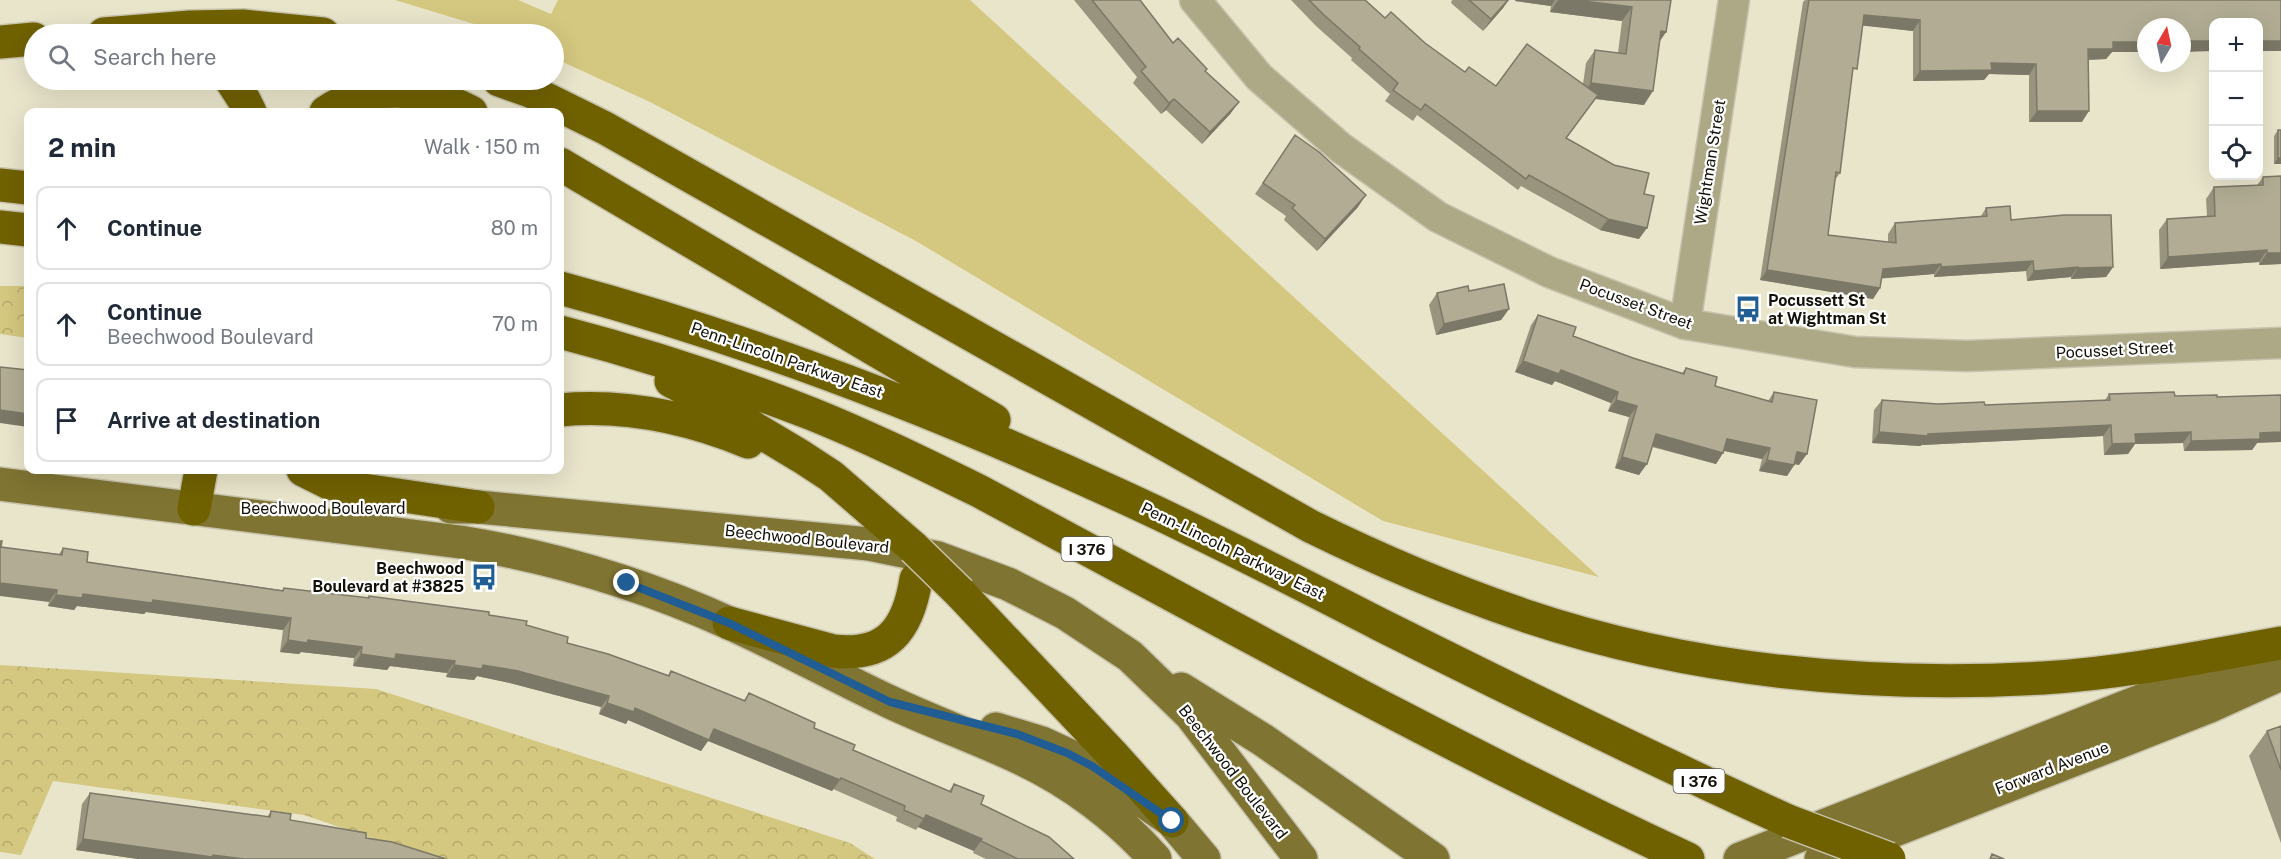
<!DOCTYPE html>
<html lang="en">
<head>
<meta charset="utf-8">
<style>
	:root { --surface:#fff; --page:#f2f2f3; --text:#1f2937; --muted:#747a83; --line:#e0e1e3 }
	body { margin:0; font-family:"Public Sans",sans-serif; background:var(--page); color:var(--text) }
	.controls { position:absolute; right:18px; top:18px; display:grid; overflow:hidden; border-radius:12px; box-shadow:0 6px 24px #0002 }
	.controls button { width:54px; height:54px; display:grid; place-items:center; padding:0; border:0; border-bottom:2px solid var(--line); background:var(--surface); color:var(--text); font:30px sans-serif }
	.compass { position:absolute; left:2137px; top:18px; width:54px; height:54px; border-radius:50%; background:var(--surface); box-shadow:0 6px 24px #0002; rotate:9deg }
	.stop { position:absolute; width:18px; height:18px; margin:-14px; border:4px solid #205d94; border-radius:50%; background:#fff }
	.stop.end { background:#205d94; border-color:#fff; box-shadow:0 2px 6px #0008 }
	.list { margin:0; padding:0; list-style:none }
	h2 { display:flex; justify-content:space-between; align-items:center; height:78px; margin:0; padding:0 24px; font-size:26px }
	h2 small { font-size:20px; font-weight:400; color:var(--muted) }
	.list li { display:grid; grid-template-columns:39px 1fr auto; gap:18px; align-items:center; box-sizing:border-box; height:84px; margin:0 12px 12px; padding:0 12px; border:2px solid var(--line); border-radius:12px }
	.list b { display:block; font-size:22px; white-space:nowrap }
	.list p { margin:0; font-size:20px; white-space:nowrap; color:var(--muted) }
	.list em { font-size:20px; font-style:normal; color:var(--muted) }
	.icon { flex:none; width:33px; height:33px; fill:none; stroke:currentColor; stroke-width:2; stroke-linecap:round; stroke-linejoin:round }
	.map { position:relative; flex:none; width:2281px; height:859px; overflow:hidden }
	.search { position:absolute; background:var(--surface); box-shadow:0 6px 24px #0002; left:24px; top:24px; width:540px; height:66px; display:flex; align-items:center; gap:15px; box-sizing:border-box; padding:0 21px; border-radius:33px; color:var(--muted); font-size:22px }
	.panel { position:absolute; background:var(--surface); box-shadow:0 6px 24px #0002; left:24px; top:108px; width:540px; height:366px; border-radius:12px }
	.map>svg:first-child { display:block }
	.grass { fill:#d4c77f }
	.forest { fill:url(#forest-crowns) }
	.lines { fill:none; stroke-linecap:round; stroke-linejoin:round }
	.minor-casing { stroke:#c7c3ac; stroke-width:33 }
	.primary-casing { stroke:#c7c3ac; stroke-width:36 }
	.motorway-casing { stroke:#c7c3ac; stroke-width:36 }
	.minor { stroke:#ada886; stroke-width:30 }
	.primary { stroke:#807432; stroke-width:33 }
	.motorway { stroke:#706100; stroke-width:33 }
	.motorway-bridge-casing { stroke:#c7c3ac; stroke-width:36; stroke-linecap:butt }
	.motorway-bridge { stroke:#706100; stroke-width:33 }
	.wall { fill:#98947e }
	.shaded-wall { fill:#7c7867 }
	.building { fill:#b1ac93; stroke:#7c7867; stroke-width:1.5 }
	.route { stroke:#205d94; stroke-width:8 }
	.labels { text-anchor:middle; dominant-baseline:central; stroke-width:4.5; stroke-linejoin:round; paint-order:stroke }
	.shield { fill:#fff; stroke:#595851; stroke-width:1.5 }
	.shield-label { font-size:15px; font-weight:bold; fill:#121007 }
	.street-label { font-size:16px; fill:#121007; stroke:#fff }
	.poi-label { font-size:16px; font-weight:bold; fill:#121007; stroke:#fff; text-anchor:start }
</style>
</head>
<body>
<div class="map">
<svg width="2281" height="859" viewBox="0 0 2281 859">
	<defs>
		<pattern id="forest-crowns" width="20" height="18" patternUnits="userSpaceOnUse" patternTransform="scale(1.5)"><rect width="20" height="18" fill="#d4c77f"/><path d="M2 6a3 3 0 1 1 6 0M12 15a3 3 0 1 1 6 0" fill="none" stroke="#b5aa6c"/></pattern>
	</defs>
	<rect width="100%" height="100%" fill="#e9e5cb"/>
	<path class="grass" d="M395 0H518L551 14 558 0H970L1599 577 1383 521 916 241 650 102 554 58V34H501L487 28Z"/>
	<path class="forest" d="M0 286H28V338L0 334Z
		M0 665 376 689 850 843 875 859H433L304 815 53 781 21 855 0 852Z"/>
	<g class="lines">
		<g class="minor-casing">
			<path id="minor" d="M1195 0 1259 77 1341 148 1438 217 1549 272 1685 324 1855 352 1967 356 2281 343
				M1685 324 1734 0"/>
		</g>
		<g class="primary-casing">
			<path id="primary" d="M0 484 460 542C553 557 643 584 729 623 783 647 835 676 888 701 932 722 978 738 1022 759 1071 782 1119 818 1155 859
				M451 507H478L869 544 938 558 1008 584 1065 613 1130 656 1191 715 1301 859
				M1181 689 1263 740 1433 859
				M996 729 1042 743 1092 766 1172 821 1204 859
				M1740 859 2196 679 2281 655
				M1821 859 2208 707 2281 674"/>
		</g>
		<g class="motorway-casing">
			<path id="motorway" d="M104 34 190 27 243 26 323 34
				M0 42 34 39
				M231 80 244 100 250 112
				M499 80 530 91 605 128 1310 526C1379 560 1450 590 1523 615 1689 671 1869 688 2043 678 2123 673 2202 657 2281 643
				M326 112C372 82 424 87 471 112
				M560 164 994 420
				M0 185 28 188
				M0 227 28 230
				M560 288C753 340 939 412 1121 496 1209 536 1295 581 1381 625 1515 692 1650 758 1788 821
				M560 332C645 354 730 382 812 414 869 437 924 464 979 491 1214 617 1447 747 1688 859
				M671 381 704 398 802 457 831 476 914 548
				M560 410C626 404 687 417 748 442
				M303 470 329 483 350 488 478 507
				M194 509 201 470
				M960 593 1112 754 1172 821
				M729 623 833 651C887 657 908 630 916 579"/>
		</g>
		<use href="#minor" class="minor"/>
		<use href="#primary" class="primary"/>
		<use href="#motorway" class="motorway"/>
		<g class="motorway-bridge-casing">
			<path id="motorway-bridge" d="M914 548 960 593
				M1788 821 1889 859"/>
		</g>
		<use href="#motorway-bridge" class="motorway-bridge"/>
	</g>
	<path class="wall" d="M1074 0H1140L1173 43 1205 72 1231 113 1202 144 1166 110 1161 114 1133 83 1137 77Z
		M1291 0H1365L1385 18 1425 43 1465 72 1496 86 1583 84 1586 63 1595 50 1618 53 1622 21 1550 12 1551 6 1515 1V0H1671L1666 32 1660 41 1644 105 1595 99 1566 139 1644 194 1639 239 1600 230 1521 186 1518 190 1417 115 1413 121 1385 101 1390 94 1351 60 1352 58 1316 26Z
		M1452 0H1509L1503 8 1483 31 1451 3Z
		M1805 0H2281V51H2259V22L2146 27V52H2112L2106 59 2088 60 2082 122H2029V75L1989 74 1984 80 1913 81V31L1863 25 1852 76 1840 173 1835 180 1828 235 1888 242V234L1895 223 1981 216 1986 208 2113 267 2106 277 2071 279V277L2027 281 2026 271 1934 277V274L1882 278 1880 288 1873 299 1760 280 1803 2Z
		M2278 130 2281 164H2274V136Z
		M1295 135 1358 207 1317 251 1284 220 1286 216 1255 194Z
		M2281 176V264L2259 265V262L2160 269 2159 230 2167 219 2207 217 2206 199 2214 187 2257 185 2263 177Z
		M1437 293 1509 309 1501 320 1436 335 1429 305Z
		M1538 315 1573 336 1633 358 1682 373 1686 368 1715 386 1768 401 1774 392 1799 465 1795 464 1787 476 1759 471 1762 459 1724 451 1716 464 1652 447 1639 475 1615 468 1629 417 1608 411 1611 403 1555 381 1552 385 1515 372 1531 325Z
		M2109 394 2217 397 2257 443 2252 450 2184 451 2183 443 2135 444 2128 454 2104 455 2103 436 1922 445 1920 446 1872 443 1874 410 1882 400 1938 404 1985 405 2105 400Z
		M1 547 59 554 63 548 87 562 282 590 284 588 368 598 369 596 489 615 526 625 567 643 668 675 671 671 744 700 749 693 853 750 949 791 954 784 981 804 1074 859H986L973 853 974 851 918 827 916 830 896 821 897 817 833 789 832 791 708 741 701 751 628 720 626 724 599 714 601 707 510 683 477 676 474 680 446 677 447 673 390 666 387 670 353 666 354 658 301 652 299 654 280 652 283 630 146 612 144 614 77 606 74 610 48 606 49 602Z
		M2281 726V843L2249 756 2267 731Z
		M90 793 267 817 271 811 290 820 446 859H138L76 850 82 804Z"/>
	<path class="shaded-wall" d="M1508 0 1503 8 1483 31 1491 19Z
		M1516 0H1555L1551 6 1515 1Z
		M1558 0H1575L1632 7 1622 21 1550 12Z
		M1864 15 1920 20 1913 31 1857 25Z
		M1661 31 1666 32 1657 45Z
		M2182 41H2214V51L2182 52Z
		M2259 41H2281V51H2259Z
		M2113 42H2146V52H2112L2106 59 2081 60 2088 49Z
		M1991 63 2036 64 2029 75 1989 74 1984 80 1913 81 1920 71Z
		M1591 83 1653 91 1644 105 1581 97Z
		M1174 99 1166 110 1161 114 1169 103Z
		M1239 102 1231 113 1202 144 1210 132Z
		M2037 111H2089L2082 122H2029Z
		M2278 158H2281V164H2274Z
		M1366 195 1358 207 1317 251 1325 239Z
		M1608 219 1647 228 1639 239 1600 230Z
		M2267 250 2259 262 2160 269 2168 257Z
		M2267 253H2281V264L2259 265Z
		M2033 261 2026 271 1934 277 1941 267Z
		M1941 264 1934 274 1876 279 1883 269Z
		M2078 267 2071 277 2027 281 2034 271Z
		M2113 267 2106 277 2071 279 2078 268Z
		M1767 270 1880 288 1873 299 1760 280Z
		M1509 309 1501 320 1436 335 1444 324Z
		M1523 361 1561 370 1618 392 1611 403 1555 381 1552 385 1515 372Z
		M1616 400 1637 406 1629 417 1608 411Z
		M0 410 28 414V427L0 423Z
		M2111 425 2103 436 1922 445 1920 446 1872 443 1879 432 1928 434Z
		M2191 432 2183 443 2135 444 2128 454 2104 455 2112 444 2135 434Z
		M2281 432V442L2257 443 2252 450 2184 451 2191 441 2260 433Z
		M1656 434 1723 453 1716 464 1648 445Z
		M1727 439 1770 448 1762 459 1720 450Z
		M1797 452 1807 454 1799 465 1789 463Z
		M1622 457 1647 464 1639 475 1615 468Z
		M1767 460 1794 465 1787 476 1759 471Z
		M0 583 57 590 49 602 0 596Z
		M83 594 153 600 291 618 283 630 146 612 144 614 77 606 74 610 48 606 56 595Z
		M288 640H308L362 647 354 658 301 652 299 654 280 652Z
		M361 654H396L455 661 447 673 390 666 387 670 353 666Z
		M454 665H483L518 671 609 696 601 707 510 683 477 676 474 680 446 677Z
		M607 703 635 708 714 729 840 780 832 791 708 741 701 751 628 720 626 724 599 714Z
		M926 815 982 839 974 851 918 827Z
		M83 839 244 859H138L76 850Z"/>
	<path class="building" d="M1092 0H1140L1173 43 1178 38 1207 69 1205 71 1239 102 1210 132 1174 99 1169 103 1141 71 1146 67Z
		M1309 0H1365L1385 18 1391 12 1425 43 1465 72 1469 67 1496 86 1527 44 1598 95 1566 138 1614 165 1649 173 1644 194 1654 196 1647 228 1608 219 1529 175 1526 179 1425 104 1421 110 1393 90 1398 83 1359 49 1360 47 1324 15Z
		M1469 0H1508L1491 19Z
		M1575 0H1671L1666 32 1661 31 1653 91 1591 83 1595 50 1626 54 1632 7Z
		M1809 0H2281V41H2259V22H2214V41H2182V27H2146V42H2113V49H2088L2089 111H2037L2036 64 1991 63 1992 70 1920 71V20L1864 15 1857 69 1853 68 1840 173 1836 172 1828 235 1896 243 1895 223 1987 216 1986 208 2010 206 2011 220 2064 215H2111L2113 267 2078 268V267L2034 271 2033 261 1941 267V264L1883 269 1880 288 1767 270Z
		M2278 130H2281V158H2278Z
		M1295 135 1319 152 1366 195 1325 239 1292 208 1295 205 1263 183Z
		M2281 176V253H2267V250L2168 257 2167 219 2215 216 2214 187 2263 185V177Z
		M1504 284 1509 309 1444 324 1437 293 1468 286 1469 291Z
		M1538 315 1576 327 1573 336 1633 358 1684 374 1686 368 1717 377 1715 386 1772 402 1774 392 1817 400 1807 454 1797 452 1794 465 1767 460 1770 448 1727 439 1723 453 1656 434 1647 464 1622 457 1637 406 1616 400 1618 392 1561 370 1559 374 1523 361Z
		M0 367 28 370V414L0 410Z
		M2174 392 2175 396 2217 395V397L2281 395V432L2260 433V439L2191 441V432L2135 434 2136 443 2112 444 2111 425 1928 434V436L1879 432 1882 400 1938 404 1984 402 1985 405 2110 400 2109 394Z
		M0 541H2L1 547 62 555 63 548 88 552 87 562 283 591 284 588 369 598V596L489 612V615L527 621 526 625 568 637 567 643 608 654 669 676 671 671 745 701 749 693 815 723 814 728 855 745 853 750 951 792 954 784 984 796 981 804 1049 837 1074 859H1018L981 841 982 839 926 815 924 819 904 810 905 806 841 778 840 780 714 729 709 740 635 708 634 712 607 703 609 696 518 671 483 665 482 669 454 665 455 661 396 654 395 659 361 654 362 647 308 640 307 643 288 640 291 618 153 600 152 603 83 594 82 598 56 595 57 590 0 583Z
		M2281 726V770L2267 731Z
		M90 793 270 817 271 811 291 814 290 820 366 833V838L392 842 446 859H244L213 855 212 857 83 839Z
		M1992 854 2004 859H1990Z"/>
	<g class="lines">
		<path class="route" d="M627 583 729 623 890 702 1017 734 1067 753 1092 766 1172 821"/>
	</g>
	<defs>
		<g id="bus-bare" transform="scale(2.07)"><path d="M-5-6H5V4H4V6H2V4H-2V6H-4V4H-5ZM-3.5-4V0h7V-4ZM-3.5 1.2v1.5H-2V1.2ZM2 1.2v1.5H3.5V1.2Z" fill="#205d94" stroke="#fff" stroke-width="2.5" paint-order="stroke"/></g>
	</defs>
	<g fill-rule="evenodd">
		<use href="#bus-bare" x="1748" y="309"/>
		<use href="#bus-bare" x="484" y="577"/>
	</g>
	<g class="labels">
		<g class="shield">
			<rect x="1061.5" y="537" width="51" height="24" rx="4.5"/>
			<rect x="1673.5" y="769" width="51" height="24" rx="4.5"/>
		</g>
		<g class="shield-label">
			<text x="1087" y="549">I 376</text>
			<text x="1699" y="781">I 376</text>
		</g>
		<g class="street-label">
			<text transform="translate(1710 162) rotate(-81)">Wightman Street</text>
			<text transform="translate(1636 304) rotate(20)">Pocusset Street</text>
			<text transform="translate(2115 350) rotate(-3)">Pocusset Street</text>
			<text transform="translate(787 360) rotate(19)">Penn-Lincoln Parkway East</text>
			<text x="323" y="508">Beechwood Boulevard</text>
			<text transform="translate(807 539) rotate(6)">Beechwood Boulevard</text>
			<text transform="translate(1233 551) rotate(26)">Penn-Lincoln Parkway East</text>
			<text transform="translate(2052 768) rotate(-21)">Forward Avenue</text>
			<text transform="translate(1233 772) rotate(52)">Beechwood Boulevard</text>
		</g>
		<g class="poi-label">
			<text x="1768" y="300">Pocussett St<tspan x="1768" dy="18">at Wightman St</tspan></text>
			<text x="464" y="568" text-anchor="end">Beechwood<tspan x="464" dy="18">Boulevard at #3825</tspan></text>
		</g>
	</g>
</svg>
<div class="controls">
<button>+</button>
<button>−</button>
<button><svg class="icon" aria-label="locate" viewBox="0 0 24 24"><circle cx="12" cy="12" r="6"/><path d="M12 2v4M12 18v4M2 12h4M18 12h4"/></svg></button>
</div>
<svg class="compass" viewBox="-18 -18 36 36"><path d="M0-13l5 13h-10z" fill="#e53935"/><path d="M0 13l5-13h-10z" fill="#747a83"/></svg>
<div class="stop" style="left:1172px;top:821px"></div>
<div class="stop end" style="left:627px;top:583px"></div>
<div class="search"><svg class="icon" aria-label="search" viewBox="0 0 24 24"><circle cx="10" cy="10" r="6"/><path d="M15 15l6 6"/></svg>Search here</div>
<section class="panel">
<h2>2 min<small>Walk · 150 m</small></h2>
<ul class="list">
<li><svg class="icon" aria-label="ahead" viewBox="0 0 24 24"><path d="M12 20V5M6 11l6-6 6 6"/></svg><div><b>Continue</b></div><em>80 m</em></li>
<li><svg class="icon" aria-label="ahead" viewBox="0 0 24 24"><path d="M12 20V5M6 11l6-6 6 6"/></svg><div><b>Continue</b><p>Beechwood Boulevard</p></div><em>70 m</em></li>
<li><svg class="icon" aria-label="arrive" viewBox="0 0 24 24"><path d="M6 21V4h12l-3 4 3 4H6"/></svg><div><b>Arrive at destination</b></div></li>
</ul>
</section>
</div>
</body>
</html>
